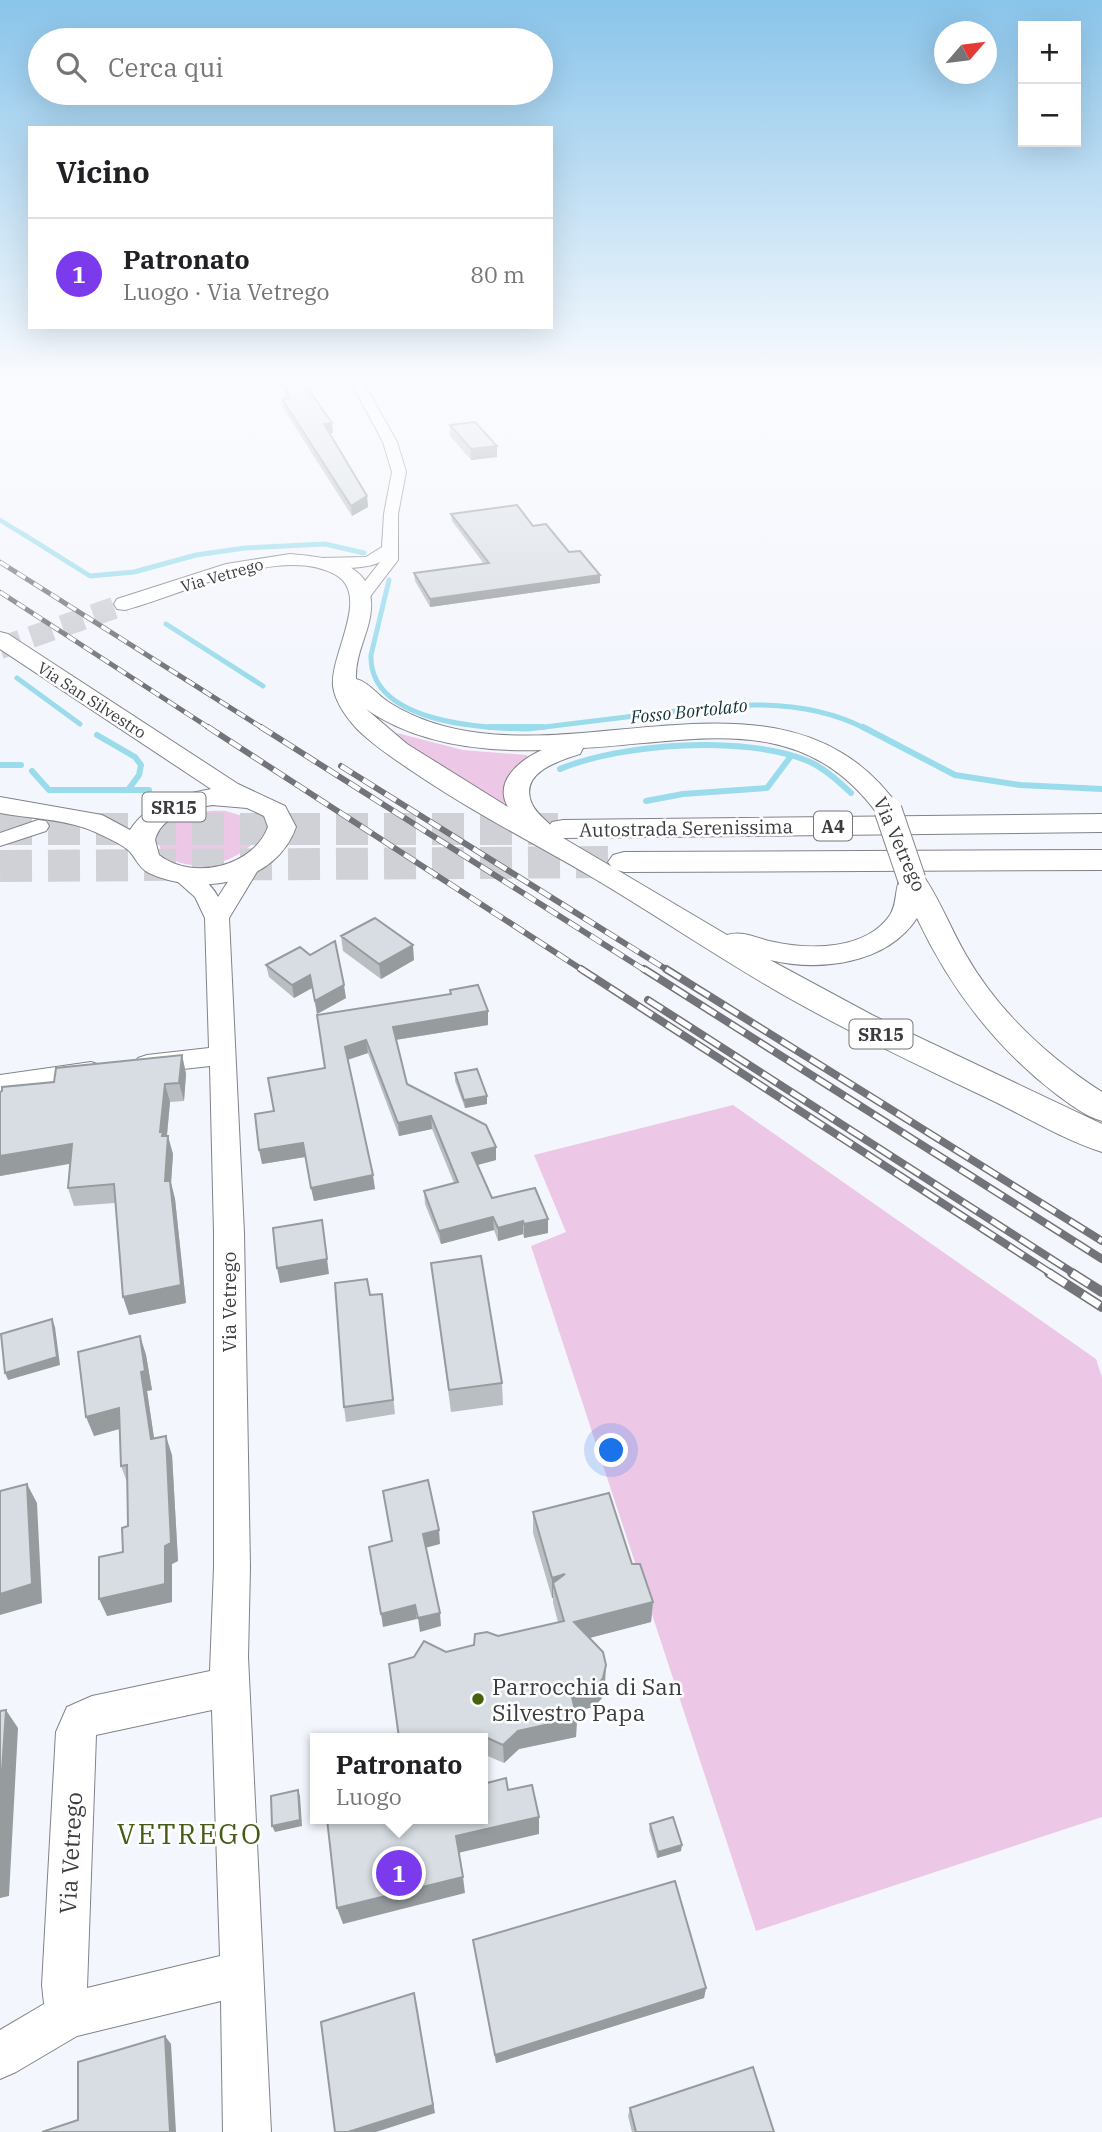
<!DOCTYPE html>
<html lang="it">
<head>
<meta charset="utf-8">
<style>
	:root { --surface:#fff; --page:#f6f6f6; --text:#202124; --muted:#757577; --line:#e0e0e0; --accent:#7c3aed }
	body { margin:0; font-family:"IBM Plex Serif",serif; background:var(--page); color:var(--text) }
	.controls { position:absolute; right:21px; top:21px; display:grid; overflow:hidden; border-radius:0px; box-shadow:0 7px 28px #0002 }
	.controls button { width:63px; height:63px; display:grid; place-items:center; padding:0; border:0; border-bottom:2px solid var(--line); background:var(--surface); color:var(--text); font:35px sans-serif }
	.compass { position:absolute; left:934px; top:21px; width:63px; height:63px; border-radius:50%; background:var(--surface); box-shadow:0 7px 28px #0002; rotate:62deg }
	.you { position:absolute; left:612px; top:1451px; width:24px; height:24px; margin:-18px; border:5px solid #fff; border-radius:50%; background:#1a73e8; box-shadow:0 0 0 10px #1a73e833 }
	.badge { display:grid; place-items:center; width:46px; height:46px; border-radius:50%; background:var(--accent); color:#fff; font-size:23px; font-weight:700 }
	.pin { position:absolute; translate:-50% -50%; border:4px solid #fff; box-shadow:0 2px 7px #0006 }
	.popup { position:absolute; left:310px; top:1733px; width:178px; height:91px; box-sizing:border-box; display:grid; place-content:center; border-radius:0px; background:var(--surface); filter:drop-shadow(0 2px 5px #0005); font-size:23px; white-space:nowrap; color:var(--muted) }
	.popup b { font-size:26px; color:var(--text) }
	.popup::after { content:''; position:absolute; left:50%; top:100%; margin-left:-14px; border:14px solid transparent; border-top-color:var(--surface) }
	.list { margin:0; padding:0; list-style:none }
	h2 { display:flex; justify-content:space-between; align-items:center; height:91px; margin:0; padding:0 28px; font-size:30px }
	h2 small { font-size:23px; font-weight:400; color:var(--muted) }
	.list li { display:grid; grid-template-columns:46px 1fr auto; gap:21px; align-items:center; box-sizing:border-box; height:112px; padding:0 28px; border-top:2px solid var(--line) }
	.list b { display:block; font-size:26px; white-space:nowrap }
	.list p { margin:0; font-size:23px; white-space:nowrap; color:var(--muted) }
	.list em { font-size:23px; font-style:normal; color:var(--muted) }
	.icon { flex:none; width:38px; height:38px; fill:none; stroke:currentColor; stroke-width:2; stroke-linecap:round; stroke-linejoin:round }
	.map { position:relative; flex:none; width:1102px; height:2132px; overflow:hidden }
	.search { position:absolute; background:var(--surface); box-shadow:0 7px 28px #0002; left:28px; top:28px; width:525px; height:77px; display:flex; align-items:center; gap:18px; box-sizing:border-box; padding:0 24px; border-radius:38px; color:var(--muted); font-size:26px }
	.panel { position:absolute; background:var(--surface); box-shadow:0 7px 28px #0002; left:28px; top:126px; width:525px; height:203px; border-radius:0px }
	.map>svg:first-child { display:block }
	.green { fill:#edc8e6 }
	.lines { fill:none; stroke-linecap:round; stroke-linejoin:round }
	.stream-far2 { stroke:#9adcec; stroke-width:4.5 }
	.stream-far1 { stroke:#9adcec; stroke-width:5 }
	.stream { stroke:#9adcec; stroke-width:6 }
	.major-tunnel { stroke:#cfd1d7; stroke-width:22; stroke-dasharray:22 11; stroke-linecap:butt }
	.highway-tunnel { stroke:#cfd1d7; stroke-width:32; stroke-dasharray:32 16; stroke-linecap:butt }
	.minor-casing { stroke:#82838a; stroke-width:2 }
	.major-casing { stroke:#82838a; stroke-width:2 }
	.highway-casing { stroke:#82838a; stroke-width:2 }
	.minor { fill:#fff; fill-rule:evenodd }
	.major { fill:#fff; fill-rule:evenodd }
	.highway { fill:#fff; fill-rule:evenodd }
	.rail-far3-casing { stroke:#737479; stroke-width:5 }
	.rail-far2-casing { stroke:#737479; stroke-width:6 }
	.rail-far1-casing { stroke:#737479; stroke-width:8 }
	.rail-casing { stroke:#737479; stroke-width:10 }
	.rail-far3 { stroke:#fff; stroke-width:3.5; stroke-dasharray:10; stroke-linecap:butt }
	.rail-far2 { stroke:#fff; stroke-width:4.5; stroke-dasharray:13; stroke-linecap:butt }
	.rail-far1 { stroke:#fff; stroke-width:5; stroke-dasharray:17; stroke-linecap:butt }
	.rail { stroke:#fff; stroke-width:7; stroke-dasharray:20; stroke-linecap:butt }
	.major-bridge-casing { stroke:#82838a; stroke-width:29; stroke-linecap:butt }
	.major-bridge { stroke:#fff; stroke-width:27 }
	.wall { fill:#b9bec2 }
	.shaded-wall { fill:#969b9e }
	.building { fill:#d7dde2; stroke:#969b9e; stroke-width:2 }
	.poi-dot { fill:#476110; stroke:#fff; stroke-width:2.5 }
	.labels { text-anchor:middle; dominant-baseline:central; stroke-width:5; stroke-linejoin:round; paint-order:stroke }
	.far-street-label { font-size:16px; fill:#3b3c3f; stroke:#fff }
	.far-water-label { font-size:18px; font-style:italic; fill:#103138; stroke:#fff }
	.shield { fill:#fff; stroke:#767679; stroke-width:2 }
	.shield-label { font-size:18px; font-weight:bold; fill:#3b3c3f }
	.street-label { font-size:19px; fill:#3b3c3f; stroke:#fff }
	.near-poi-label { font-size:23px; fill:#3b3c3f; stroke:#fff; text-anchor:start }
	.near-street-label { font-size:23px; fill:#3b3c3f; stroke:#fff }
	.near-quarter-label { font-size:28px; letter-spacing:2px; fill:#445c15; stroke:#fff }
</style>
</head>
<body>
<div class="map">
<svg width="1102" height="2132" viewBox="0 0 1102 2132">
	<rect width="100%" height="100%" fill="#f4f6fd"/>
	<path class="green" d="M397 733 463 750 527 755V758C510 774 499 784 506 809L440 768 394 735Z
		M226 811 246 817 256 829 253 843C231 866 186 875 161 852L158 838C172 814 200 810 226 811Z
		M733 1105 1096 1359 1102 1377V1817L756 1931 531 1246 566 1232 534 1155Z"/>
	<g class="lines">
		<path class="stream-far2" d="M0 520 26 536"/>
		<path class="stream-far1" d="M23 534 90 576 134 572 196 555 245 548 325 544 364 553
			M389 580 371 655C369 722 478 728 526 729
			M166 624 263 686
			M17 678 80 724
			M528 729C569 724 610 719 651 714 722 705 799 694 866 729"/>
		<path class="stream" d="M489 727H543
			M863 727 955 775 1020 785 1102 789
			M97 735 135 757 141 765 139 775 128 790
			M0 765H21
			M560 769C622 743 746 735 808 761 824 768 838 781 851 793
			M32 771 49 790H149
			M646 801 683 794 767 788 791 756"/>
		<path class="major-tunnel" d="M0 648 125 604"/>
		<path class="highway-tunnel" d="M0 829H558
			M0 866 624 862"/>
		<g class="minor-casing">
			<path id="minor" d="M351 382H363L397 442 406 472 398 514V560L369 598 363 599 355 594 380 562C369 569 322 571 313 563L321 558 366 557 382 547 384 514 392 472 383 442Z
				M38 820 46 821 49 826 46 831 0 846V833Z
				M250 858 258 860 261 865 229 918 244 1233 250 1567 248 1657 271 2132H223L221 2001 77 2036 16 2072 0 2079V2030L44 2004 42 1985 56 1732 67 1707 92 1696 210 1671 214 1567V1233L210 1066 147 1073 138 1070 134 1064 138 1058 147 1055 209 1048 205 918 195 897 169 874 172 869C189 865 211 882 218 897L242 860ZM212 1710 220 1956 87 1988 96 1735Z
				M91 1062 100 1065 104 1071 100 1077 0 1093V1075Z"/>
		</g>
		<g class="major-casing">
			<path id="major" d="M290 554C338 558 384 566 368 626 363 643 355 661 356 679 369 682 378 696 390 703 417 720 448 729 480 733 624 751 801 664 901 810L897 816 888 818 879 816C802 708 695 742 583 748L580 754C558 761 518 773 532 804 537 815 548 821 555 830L553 832 727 935C744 930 757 939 774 942 811 950 866 950 890 915 898 903 894 886 902 874L912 871 922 874C940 899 950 928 966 955 998 1011 1048 1057 1102 1092V1121C1085 1116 1071 1105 1056 1094 995 1047 950 988 917 918 887 964 820 972 770 960L872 1015 1102 1124V1152C1061 1139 1022 1114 983 1096 917 1065 851 1033 787 997 720 959 656 915 590 876 530 841 469 810 412 771 393 758 373 745 357 729 346 717 335 702 333 686 330 654 371 596 336 575 281 543 181 596 125 610L117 609 114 604 117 599 226 564ZM366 709C416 744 483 752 542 750 520 760 493 781 508 807L407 744Z
				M0 632 8 634 238 784 285 806 296 827C276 884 201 897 149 873 138 868 136 857 128 850 122 844 94 831 85 828 59 819 27 818 0 813V797L102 815 130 830C148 802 180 795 211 789L0 649ZM212 805 247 808 264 816 268 827C253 867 193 881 159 855L155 840C161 816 190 809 212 805Z"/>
		</g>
		<g class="highway-casing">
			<path id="highway" d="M1102 814V832L563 838 552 836 547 829 552 822 563 820Z
				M1102 850V870L624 872 613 869 608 862 613 855 624 852Z"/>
		</g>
		<use href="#minor" class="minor"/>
		<use href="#major" class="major"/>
		<use href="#highway" class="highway"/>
		<g class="rail-far3-casing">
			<path id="rail-far3" d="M0 562 264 729
				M0 592 211 729"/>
		</g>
		<g class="rail-far2-casing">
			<path id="rail-far2" d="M208 727 584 971
				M261 727 646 971
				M341 766 669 971"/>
		</g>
		<g class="rail-far1-casing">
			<path id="rail-far1" d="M581 969 1052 1274
				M644 969 1102 1259
				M666 969 1102 1241
				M648 1000 1075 1274"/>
		</g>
		<g class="rail-casing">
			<path id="rail" d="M1049 1273 1102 1307
				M1072 1273 1102 1292"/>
		</g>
		<use href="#rail-far3" class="rail-far3"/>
		<use href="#rail-far2" class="rail-far2"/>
		<use href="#rail-far1" class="rail-far1"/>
		<use href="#rail" class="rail"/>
		<g class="major-bridge-casing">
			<path id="major-bridge" d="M888 810 912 880"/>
		</g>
		<use href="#major-bridge" class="major-bridge"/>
	</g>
	<path class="wall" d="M280 382H303L333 433H330L367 496 368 507 352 516 283 408 282 399 287 398Z
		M450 425 497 446V457L471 460 450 436Z
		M451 514 569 552 600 583 430 607 415 581 414 573 484 564 452 521Z
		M341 936 414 960 381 979 343 951Z
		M266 965 346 998 317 1014 312 988 294 998 269 977Z
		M450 990 488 1011V1025L396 1040 407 1084 496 1147V1160L478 1165 492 1198 548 1233 524 1238 523 1234 498 1241 494 1230 441 1244 425 1204 424 1191 454 1183 432 1129 399 1136 368 1053 348 1060 375 1189 314 1201 305 1157 262 1164 325 1068 317 1015 450 994Z
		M182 1055 186 1074 184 1101 170 1102 167 1136 173 1154 171 1183 175 1199 186 1303 129 1315 115 1203 74 1206 68 1188 70 1164 0 1176V1092Z
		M455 1073 487 1096V1104L465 1108 455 1081Z
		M431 1263 502 1383 503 1405 451 1412Z
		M382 1294 395 1414 346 1422 344 1407 370 1295Z
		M140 1336 146 1355 152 1390 147 1391 154 1438 172 1455 178 1561 172 1564V1602L107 1616 128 1526 127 1482 121 1466 120 1429 94 1436Z
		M533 1512 632 1564 653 1602 651 1622 589 1638 605 1684 602 1698 594 1707 575 1711 577 1718 576 1737 519 1749 504 1763 483 1754V1738H399L446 1652 474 1645 498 1636 558 1622 553 1603V1598H552L533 1533Z
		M650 1824 681 1851 657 1858 649 1830Z
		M473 1940 706 1988 704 1998 496 2063Z
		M630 2108 774 2132H632L628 2116Z"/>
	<path class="shaded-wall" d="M332 423 333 433 325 434 324 424Z
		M497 446V457L471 460V449Z
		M367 496 368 507 352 516 351 506Z
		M600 575V583L430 607V599Z
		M413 945 414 960 381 979 379 964Z
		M310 975 312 988 294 998 292 985Z
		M344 985 346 998 317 1014 315 1001Z
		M488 1011V1025L394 1040 393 1027Z
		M366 1040 368 1053 346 1060 345 1047Z
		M182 1055 186 1074 184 1101 179 1083Z
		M165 1084 170 1102 166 1144 168 1136 173 1154 171 1183 175 1199 186 1303 129 1315 123 1297 165 1181 160 1132Z
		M487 1096V1104L465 1108 464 1100Z
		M431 1116 432 1129 399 1136 398 1123Z
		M303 1143 305 1157 262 1164 259 1150Z
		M72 1144 78 1162 0 1176V1156Z
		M496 1147V1160L473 1166 472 1153Z
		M373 1175 375 1189 314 1201 311 1188Z
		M493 1217 494 1230 441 1244 439 1231Z
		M548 1219V1233L524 1238V1224Z
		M322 1220 329 1274 280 1283 277 1268Z
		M523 1221V1234L498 1241V1228Z
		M52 1319 55 1327 60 1365 8 1380 5 1373Z
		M140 1336 146 1355 152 1390 147 1391 157 1458 151 1439 141 1372Z
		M119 1408 126 1427 94 1436 86 1417Z
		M166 1436 172 1455 178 1561 172 1564V1602L107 1616 99 1599 165 1584Z
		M27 1484 37 1503 42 1603 0 1615V1594Z
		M439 1530 440 1544 425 1548 423 1534Z
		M565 1574 553 1583V1598H552V1578Z
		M653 1602 651 1622 574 1642V1622Z
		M415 1605 417 1619 383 1627 381 1614Z
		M440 1613 441 1626 420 1632 418 1618Z
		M606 1665 605 1684 602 1698 594 1707 571 1712V1693Z
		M6 1710 18 1728 9 1896 0 1898V1801Z
		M577 1718 576 1737 519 1749 504 1763 503 1745 518 1731Z
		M481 1735 482 1738H466Z
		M298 1790 300 1796 302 1826 275 1832 272 1826Z
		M539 1817V1834L458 1853 456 1836Z
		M682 1845 681 1851 657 1858 658 1852Z
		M463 1877 465 1893 343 1924 337 1908Z
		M706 1988 704 1998 496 2063 495 2055Z
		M414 1993 435 2113 376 2132H348Z
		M165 2036 171 2044 176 2132H170Z"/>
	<path class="building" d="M283 382H303L332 423 324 424 367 496 351 506 282 399 290 398Z
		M475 422 497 446 471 449 450 425Z
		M517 505 533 526 546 524 569 552 580 551 600 575 430 599 414 573 489 563 451 514Z
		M375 918 413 945 379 964 341 936Z
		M335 941 344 985 315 1001 310 975 292 985 266 965 300 947 310 955Z
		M478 985 488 1011 393 1027 407 1084 486 1125 496 1147 472 1153 492 1198 535 1188 548 1219 524 1224 523 1221 498 1228 493 1217 439 1231 424 1191 458 1182 431 1116 398 1123 366 1040 345 1047 373 1175 311 1188 303 1143 259 1150 255 1114 274 1111 268 1078 325 1068 317 1015 451 994 450 990Z
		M182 1055 179 1083 165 1084 160 1132H163L162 1136H168L165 1181H170L181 1285 123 1297 114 1184 68 1188 72 1144 0 1156V1092L2 1091V1087L54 1082 56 1068Z
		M477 1069 487 1096 464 1100 455 1073Z
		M322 1220 327 1259 277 1268 273 1228Z
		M481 1256 502 1383 449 1390 431 1263Z
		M367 1279 370 1295 382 1294 393 1400 344 1407 335 1283Z
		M52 1319 57 1357 5 1373 1 1334Z
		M140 1336 145 1371 141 1372 151 1439 166 1436 171 1543 165 1546V1584L99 1599V1557L123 1552 122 1528 128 1526 127 1465 121 1466 119 1408 86 1417 78 1352Z
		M428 1480 439 1530 423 1534 440 1613 418 1618 415 1605 381 1614 369 1547 392 1541 383 1491Z
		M27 1484 32 1584 0 1594V1491Z
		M609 1493 632 1564H640L653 1602 574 1622 603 1652 606 1665 603 1678 595 1688 571 1693 577 1718 518 1731 503 1745 481 1735 466 1738H399L389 1664 414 1657 424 1641 446 1652 474 1645 475 1634 487 1632 498 1636 564 1621 553 1583 565 1574 552 1578 533 1512Z
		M6 1710 0 1801V1711Z
		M506 1778 508 1790 532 1785 539 1817 456 1836 463 1877 337 1908 327 1819H483V1784Z
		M298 1790 300 1820 272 1826 271 1796Z
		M673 1817 682 1845 658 1852 650 1824Z
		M675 1881 706 1988 495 2055 473 1940Z
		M414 1993 433 2105 348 2132H335L321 2022Z
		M165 2036 170 2132H42L78 2120V2062Z
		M753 2067 774 2132H636L630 2108Z"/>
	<linearGradient id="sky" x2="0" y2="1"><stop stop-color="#89c4ea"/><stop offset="0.56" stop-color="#fafbfe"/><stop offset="1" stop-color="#fafbfe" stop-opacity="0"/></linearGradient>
	<rect width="1102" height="680" fill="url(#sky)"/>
	<circle class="poi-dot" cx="478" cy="1699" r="7"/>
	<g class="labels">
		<g class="far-street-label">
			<text transform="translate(222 575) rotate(-16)">Via Vetrego</text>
			<text transform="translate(92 700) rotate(33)">Via San Silvestro</text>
		</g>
		<g class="far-water-label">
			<text transform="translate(689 711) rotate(-6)">Fosso Bortolato</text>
		</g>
		<g class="shield">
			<rect x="142.5" y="792.5" width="63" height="29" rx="5"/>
			<rect x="814" y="811.5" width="38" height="29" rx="5"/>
			<rect x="849.5" y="1019.5" width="63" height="29" rx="5"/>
		</g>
		<g class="shield-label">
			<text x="174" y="807">SR15</text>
			<text x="833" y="826">A4</text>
			<text x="881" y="1034">SR15</text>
		</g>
		<g class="street-label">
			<text transform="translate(686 828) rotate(-1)">Autostrada Serenissima</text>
			<text transform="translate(900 844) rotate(66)">Via Vetrego</text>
			<text transform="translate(229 1302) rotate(-90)">Via Vetrego</text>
		</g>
		<g class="near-poi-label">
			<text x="492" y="1686">Parrocchia di San<tspan x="492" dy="26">Silvestro Papa</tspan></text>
		</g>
		<g class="near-street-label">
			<text transform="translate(70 1853) rotate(-87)">Via Vetrego</text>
		</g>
		<g class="near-quarter-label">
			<text x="190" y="1833">VETREGO</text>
		</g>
	</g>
</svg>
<div class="controls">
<button>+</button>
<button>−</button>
</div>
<svg class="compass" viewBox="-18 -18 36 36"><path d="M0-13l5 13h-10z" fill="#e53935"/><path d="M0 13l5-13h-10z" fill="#757577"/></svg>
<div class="you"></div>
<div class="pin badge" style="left:399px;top:1873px">1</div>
<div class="popup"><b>Patronato</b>Luogo</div>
<div class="search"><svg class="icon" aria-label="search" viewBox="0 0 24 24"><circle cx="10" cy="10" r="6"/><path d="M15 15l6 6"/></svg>Cerca qui</div>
<section class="panel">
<h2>Vicino<small></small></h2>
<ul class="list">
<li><span class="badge">1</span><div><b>Patronato</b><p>Luogo · Via Vetrego</p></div><em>80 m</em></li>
</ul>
</section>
</div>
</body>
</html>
